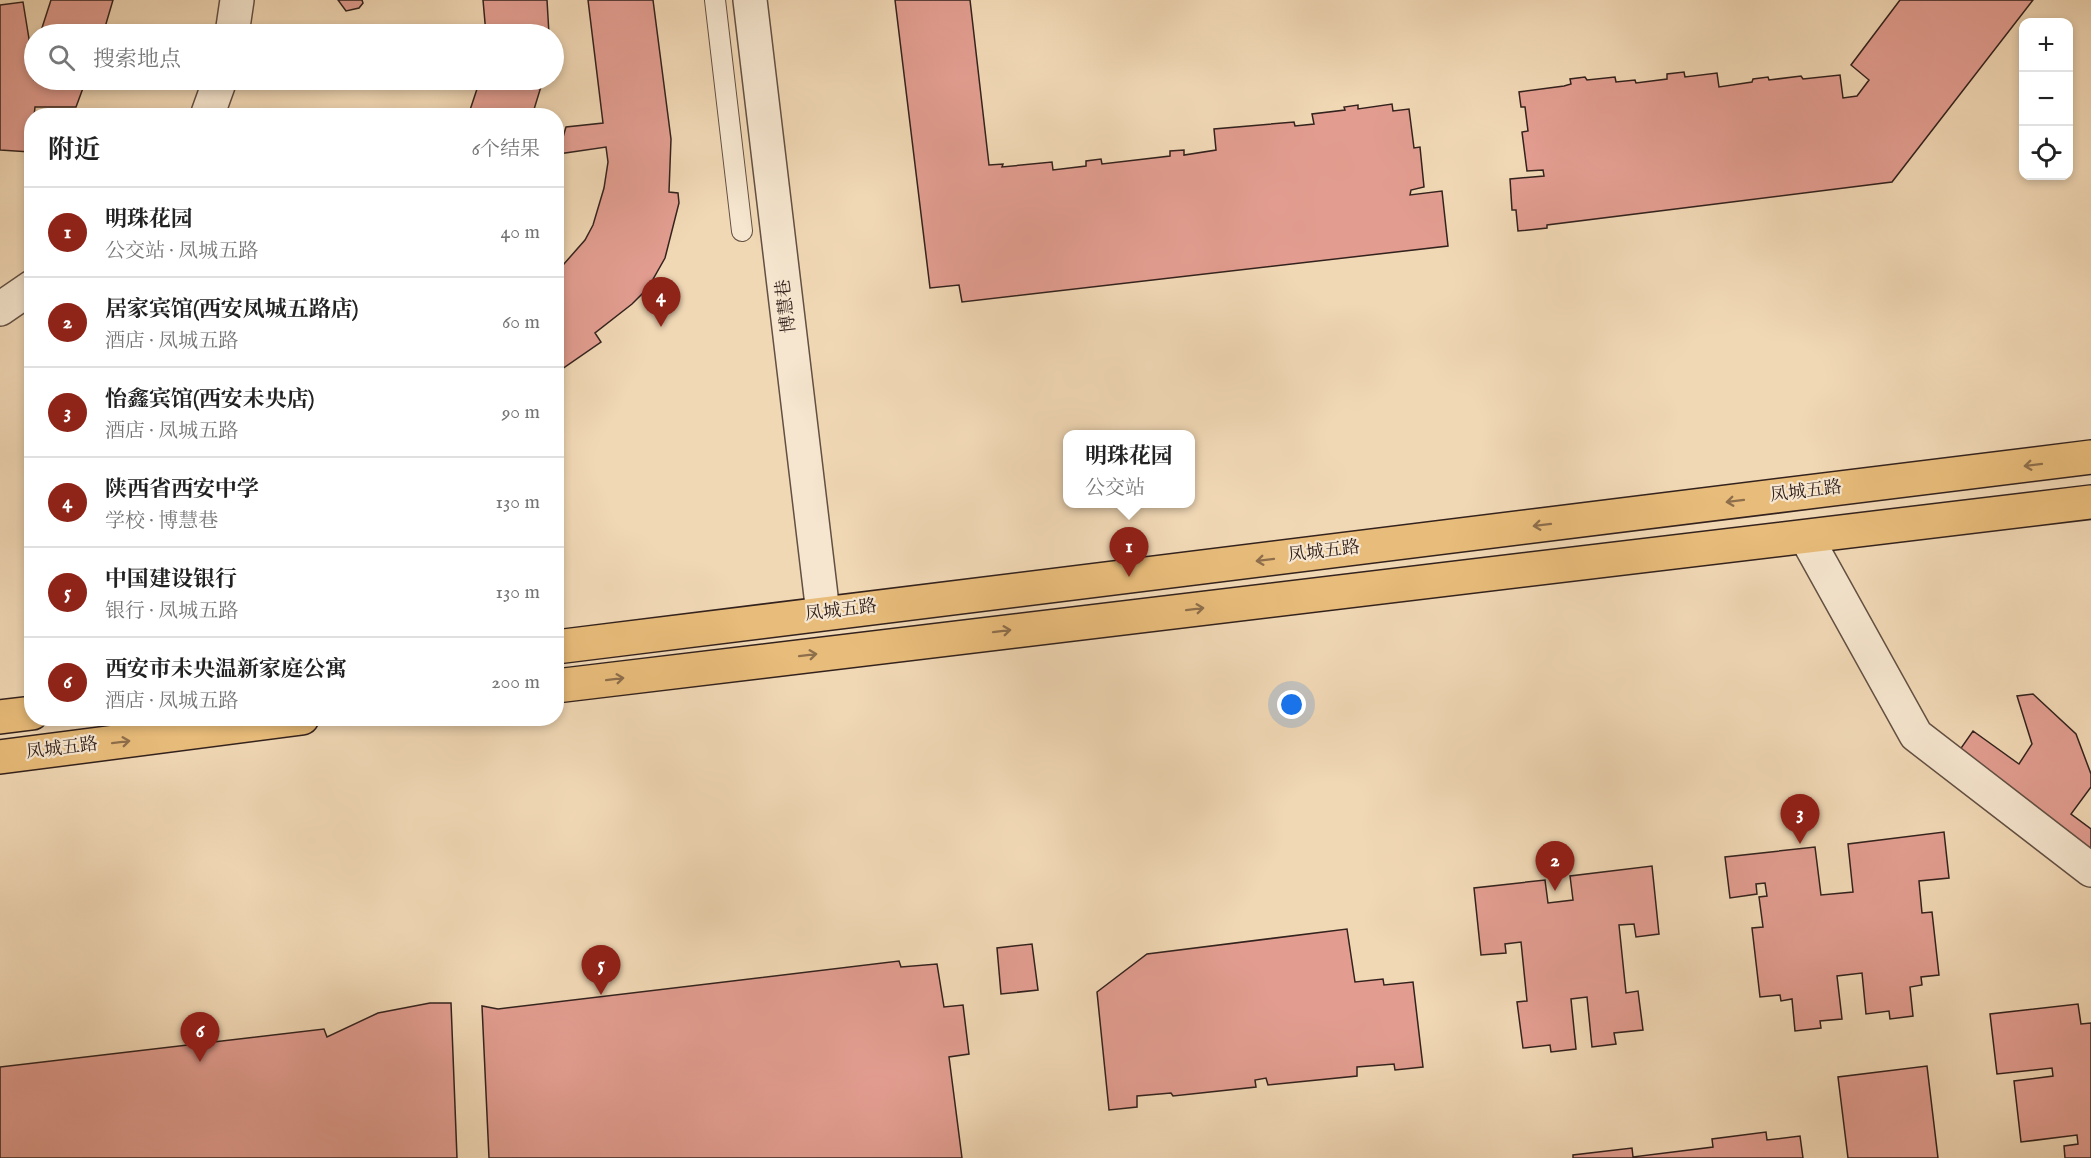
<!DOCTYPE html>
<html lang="zh">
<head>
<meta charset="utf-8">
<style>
	:root { --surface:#fff; --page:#f6f6f6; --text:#222; --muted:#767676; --line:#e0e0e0; --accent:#8f2418 }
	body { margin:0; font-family:"IM FELL English","Noto Serif SC",serif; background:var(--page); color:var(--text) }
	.controls { position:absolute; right:18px; top:18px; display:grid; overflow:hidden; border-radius:12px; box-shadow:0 3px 9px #0003 }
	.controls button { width:54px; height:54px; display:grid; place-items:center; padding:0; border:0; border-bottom:2px solid var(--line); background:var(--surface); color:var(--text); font:30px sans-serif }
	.you { position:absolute; left:1292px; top:705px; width:21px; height:21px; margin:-15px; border:4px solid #fff; border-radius:50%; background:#1a73e8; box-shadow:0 0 0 9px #1a73e833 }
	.badge { display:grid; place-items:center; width:39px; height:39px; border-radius:50%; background:var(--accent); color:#fff; font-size:20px; font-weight:700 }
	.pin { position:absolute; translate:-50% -50px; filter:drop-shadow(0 2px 3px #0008) }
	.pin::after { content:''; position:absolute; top:32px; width:21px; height:18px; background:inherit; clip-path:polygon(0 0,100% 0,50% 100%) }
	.popup { position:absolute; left:1063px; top:430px; width:132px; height:78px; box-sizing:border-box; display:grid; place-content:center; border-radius:12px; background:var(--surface); filter:drop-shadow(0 2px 4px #0005); font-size:20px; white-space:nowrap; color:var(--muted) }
	.popup b { font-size:22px; color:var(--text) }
	.popup::after { content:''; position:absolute; left:50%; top:100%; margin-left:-12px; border:12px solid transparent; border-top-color:var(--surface) }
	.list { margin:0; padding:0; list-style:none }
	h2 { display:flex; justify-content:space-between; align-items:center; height:78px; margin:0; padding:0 24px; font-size:26px }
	h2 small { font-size:20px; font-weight:400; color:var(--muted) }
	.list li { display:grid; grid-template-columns:39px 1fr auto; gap:18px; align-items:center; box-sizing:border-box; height:90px; padding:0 24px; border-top:2px solid var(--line) }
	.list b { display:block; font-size:22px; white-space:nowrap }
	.list p { margin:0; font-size:20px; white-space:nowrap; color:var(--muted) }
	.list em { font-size:20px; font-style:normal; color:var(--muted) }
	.icon { flex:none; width:33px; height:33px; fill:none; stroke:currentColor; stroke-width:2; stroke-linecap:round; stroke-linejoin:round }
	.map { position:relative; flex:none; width:2091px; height:1158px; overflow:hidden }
	.search { position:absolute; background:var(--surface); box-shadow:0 3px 9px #0003; left:24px; top:24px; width:540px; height:66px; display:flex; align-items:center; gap:15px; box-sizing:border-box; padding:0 21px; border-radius:33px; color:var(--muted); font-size:22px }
	.panel { position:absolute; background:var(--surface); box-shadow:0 3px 9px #0003; left:24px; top:108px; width:540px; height:618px; border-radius:24px }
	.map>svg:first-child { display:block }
	.building { fill:#e29d90; stroke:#33221d; stroke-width:1.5 }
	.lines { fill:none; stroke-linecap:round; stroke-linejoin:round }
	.service-casing { stroke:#625043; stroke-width:22 }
	.minor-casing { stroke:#625043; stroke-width:36 }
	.tertiary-casing { stroke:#625043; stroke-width:36 }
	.primary-casing { stroke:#33221d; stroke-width:36 }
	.service { stroke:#f6e6cf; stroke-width:20 }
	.minor { stroke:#f6e6cf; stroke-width:33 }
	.tertiary { stroke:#f6e6cf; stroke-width:33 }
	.primary { stroke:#e8bc7a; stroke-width:33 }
	.oneway { stroke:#8e6f4c }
	.labels { text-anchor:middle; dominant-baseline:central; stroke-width:4.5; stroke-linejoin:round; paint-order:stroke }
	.street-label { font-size:18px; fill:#33221d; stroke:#f6e6cf }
</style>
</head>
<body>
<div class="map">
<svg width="2091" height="1158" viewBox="0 0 2091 1158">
	<rect width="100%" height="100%" fill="#f1d8b5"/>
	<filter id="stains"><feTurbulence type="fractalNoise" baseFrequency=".00333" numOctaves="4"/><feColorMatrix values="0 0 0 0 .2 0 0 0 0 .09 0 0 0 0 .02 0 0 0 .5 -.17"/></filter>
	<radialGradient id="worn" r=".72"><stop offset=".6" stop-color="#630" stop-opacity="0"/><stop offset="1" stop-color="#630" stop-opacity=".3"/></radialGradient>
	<path class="building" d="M51 0H113L103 34H40Z
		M338 0H362L363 3 359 8 346 11Z
		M483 0H547L549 34H486Z
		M588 0H653L671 139 669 192 678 193 679 203 665 258 648 288 632 304 595 333 601 342 559 371 556 364V273L585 240 593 225 604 188 608 162 606 147 558 154 566 127 603 123Z
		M895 0H970L989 165 1003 164 1002 167 1052 162 1053 170 1086 166V161L1101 159 1102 164 1170 156V151L1184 150V155L1216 150 1214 129 1294 122 1295 126 1314 124 1312 114 1345 110 1344 107 1358 105V109L1392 104 1393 111 1409 109 1414 148 1420 147 1424 187 1411 190 1410 195 1442 191 1448 246 962 302 959 285 930 288Z
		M1900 0H2033L1892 182 1547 225V228L1518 231 1516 210H1512L1510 179 1544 176 1543 170 1527 171 1522 132 1528 131 1525 107H1521L1519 92 1564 86 1571 84 1570 79 1585 77 1587 80 1615 77 1616 82 1635 80 1636 83 1667 79V74L1684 72 1685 77 1717 73 1719 87 1752 82 1753 79 1768 77 1769 80 1801 76 1803 79 1840 75 1843 98 1857 96 1869 80 1851 65Z
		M23 2 31 51 34 52V80H86L76 107H35L34 116H32L30 152 0 150V5Z
		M480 80H543L532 116H468Z
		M2033 694 2076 734 2091 774V787L2071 814 2091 829V849L1959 751 1973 731 2019 764 2032 744 2017 696Z
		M1944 832 1949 878 1919 881 1922 913 1932 912 1939 975 1921 977 1922 985 1910 987 1913 1016 1890 1019 1889 1011 1866 1014 1862 973 1837 976 1842 1019 1820 1021 1821 1028 1795 1031 1792 999 1781 1001 1780 995 1760 997 1752 928 1763 927 1759 897 1767 896 1765 883 1756 884 1757 894 1730 898 1725 857 1815 847 1821 895 1853 892 1848 844Z
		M1652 866 1659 934 1636 937 1634 924 1619 925 1626 993 1638 991 1643 1030 1614 1033 1616 1044 1592 1047 1587 997 1571 999 1576 1049 1551 1052 1550 1045 1523 1048 1517 1002 1527 1001 1521 942 1505 944 1506 953 1481 955 1474 888 1545 880 1548 903 1573 900 1570 876Z
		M1347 929 1355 982 1383 979 1384 985 1413 982 1423 1067 1395 1070 1394 1064 1357 1067V1076L1268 1085 1266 1078 1255 1080 1256 1087 1173 1096 1171 1093 1137 1096V1107L1109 1110 1097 992 1147 954Z
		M1032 944 1038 990 1001 994 997 948Z
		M899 961 901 967 937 964 944 1007 963 1005 969 1054 949 1057 962 1158H489L482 1006 498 1009Z
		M430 1003H451L457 1158H0V1067L324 1029 327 1037 378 1013Z
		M2078 1004 2081 1024 2091 1023V1158H2065L2064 1146 2078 1144 2077 1135 2021 1142 2014 1081 2053 1076 2052 1068 1997 1074 1990 1014Z
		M1927 1066 1938 1158H1848L1838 1077Z
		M1766 1132 1767 1140 1800 1136 1803 1158H1573V1155L1632 1148 1633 1157 1713 1147 1712 1139Z"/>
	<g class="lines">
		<g class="service-casing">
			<path id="service" d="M715 0 742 231"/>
		</g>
		<g class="minor-casing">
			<path id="minor" d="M232 34 237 0
				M207 116 220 80
				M0 309 32 287
				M1806 537 1916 735 2091 870"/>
		</g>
		<g class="tertiary-casing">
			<path id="tertiary" d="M750 0 823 613"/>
		</g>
		<g class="primary-casing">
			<path id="primary" d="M556 647 2091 457
				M556 686 2091 502
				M0 717 32 713
				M0 757 302 718"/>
		</g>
		<use href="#service" class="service"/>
		<use href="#minor" class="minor"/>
		<use href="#tertiary" class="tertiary"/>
		<use href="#primary" class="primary"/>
	</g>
	<defs><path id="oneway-shaft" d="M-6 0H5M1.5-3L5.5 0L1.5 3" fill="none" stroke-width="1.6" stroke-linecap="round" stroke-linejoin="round" transform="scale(1.5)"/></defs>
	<g class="oneway">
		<use href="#oneway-shaft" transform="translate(2033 465) rotate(173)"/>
		<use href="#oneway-shaft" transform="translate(1735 501) rotate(173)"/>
		<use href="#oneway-shaft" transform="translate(1542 525) rotate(173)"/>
		<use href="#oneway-shaft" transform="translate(1265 560) rotate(173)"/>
		<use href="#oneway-shaft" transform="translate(1195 609) rotate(-7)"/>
		<use href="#oneway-shaft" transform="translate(1002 631) rotate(-7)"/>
		<use href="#oneway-shaft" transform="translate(808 655) rotate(-7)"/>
		<use href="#oneway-shaft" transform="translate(615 679) rotate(-7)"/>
		<use href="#oneway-shaft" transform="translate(121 742) rotate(-7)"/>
	</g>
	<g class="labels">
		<g class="street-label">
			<text transform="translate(787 306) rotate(-97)">博慧巷</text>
			<text transform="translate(1806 492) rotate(-7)">凤城五路</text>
			<text transform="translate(1324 552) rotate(-7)">凤城五路</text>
			<text transform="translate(841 611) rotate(-7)">凤城五路</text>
			<text transform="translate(62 749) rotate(-7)">凤城五路</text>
		</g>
	</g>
	<rect width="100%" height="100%" filter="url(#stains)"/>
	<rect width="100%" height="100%" fill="url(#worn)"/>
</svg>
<div class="controls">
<button>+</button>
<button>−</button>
<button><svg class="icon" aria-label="locate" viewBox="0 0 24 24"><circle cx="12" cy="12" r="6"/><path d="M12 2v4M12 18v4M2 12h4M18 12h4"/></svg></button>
</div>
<div class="you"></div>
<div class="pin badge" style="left:1129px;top:577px">1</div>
<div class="popup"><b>明珠花园</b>公交站</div>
<div class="pin badge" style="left:1555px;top:891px">2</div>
<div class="pin badge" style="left:1800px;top:844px">3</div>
<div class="pin badge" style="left:661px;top:327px">4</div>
<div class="pin badge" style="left:601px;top:995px">5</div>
<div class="pin badge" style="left:200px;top:1062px">6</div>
<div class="search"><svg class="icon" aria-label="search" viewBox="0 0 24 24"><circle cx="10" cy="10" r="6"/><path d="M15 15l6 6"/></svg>搜索地点</div>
<section class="panel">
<h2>附近<small>6个结果</small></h2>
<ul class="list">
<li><span class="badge">1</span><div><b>明珠花园</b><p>公交站 · 凤城五路</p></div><em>40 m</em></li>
<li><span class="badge">2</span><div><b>居家宾馆(西安凤城五路店)</b><p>酒店 · 凤城五路</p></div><em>60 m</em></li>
<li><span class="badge">3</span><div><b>怡鑫宾馆(西安未央店)</b><p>酒店 · 凤城五路</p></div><em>90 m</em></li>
<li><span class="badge">4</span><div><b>陕西省西安中学</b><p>学校 · 博慧巷</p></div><em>130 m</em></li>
<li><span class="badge">5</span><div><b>中国建设银行</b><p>银行 · 凤城五路</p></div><em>130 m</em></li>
<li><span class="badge">6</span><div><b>西安市未央温新家庭公寓</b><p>酒店 · 凤城五路</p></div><em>200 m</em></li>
</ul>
</section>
</div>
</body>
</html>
